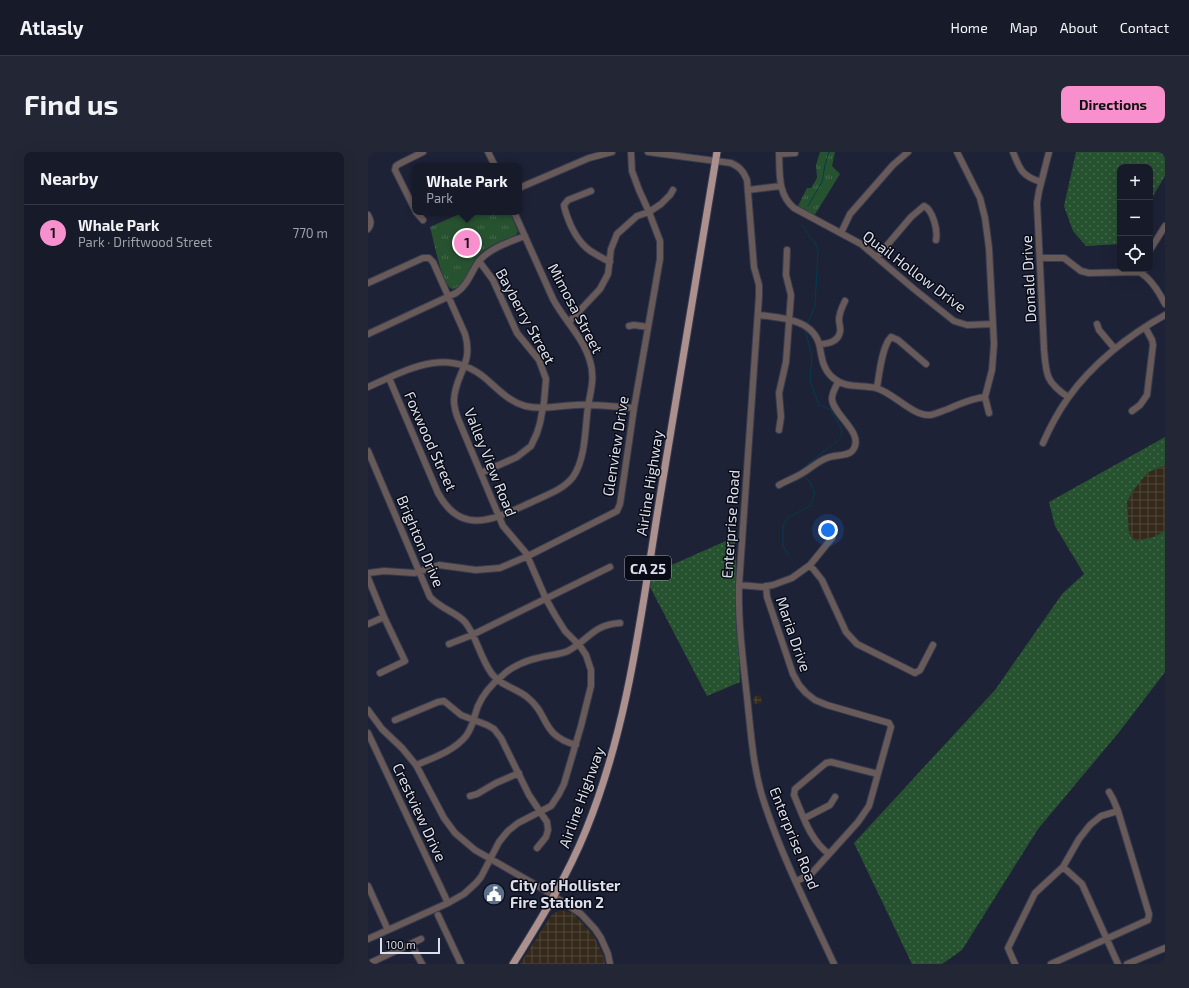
<!DOCTYPE html>
<html lang="en">
<head>
<meta charset="utf-8">
<style>
	:root { --surface:#161a29; --page:#232735; --text:#f1f3f6; --muted:#9ea1a8; --line:#353846; --accent:#f790cd }
	body { margin:0; font-family:"Exo 2",sans-serif; background:var(--page); color:var(--text) }
	.controls { position:absolute; right:12px; top:12px; display:grid; overflow:hidden; border-radius:8px; box-shadow:0 4px 16px #0002 }
	.controls button { width:36px; height:36px; display:grid; place-items:center; padding:0; border:0; border-bottom:1px solid var(--line); background:var(--surface); color:var(--text); font:20px sans-serif }
	.scale { position:absolute; left:12px; bottom:10px; width:60px; box-sizing:border-box; padding-left:4px; border:2px solid #dbdeed; border-top:0; font-size:11px; line-height:14px; white-space:nowrap; color:#dbdeed; -webkit-text-stroke:3px #0a0c15; paint-order:stroke }
	.you { position:absolute; left:460px; top:378px; width:14px; height:14px; margin:-10px; border:3px solid #fff; border-radius:50%; background:#1a73e8; box-shadow:0 0 0 6px #1a73e833 }
	.badge { display:grid; place-items:center; width:26px; height:26px; border-radius:50%; background:var(--accent); color:#111; font-size:13px; font-weight:700 }
	.pin { position:absolute; translate:-50% -50%; border:2px solid #fff; box-shadow:0 1px 4px #0006 }
	.popup { position:absolute; left:44px; top:11px; width:110px; height:52px; box-sizing:border-box; display:grid; place-content:center; border-radius:8px; background:var(--surface); filter:drop-shadow(0 1px 3px #0005); font-size:13px; white-space:nowrap; color:var(--muted) }
	.popup b { font-size:15px; color:var(--text) }
	.popup::after { content:''; position:absolute; left:50%; top:100%; margin-left:-8px; border:8px solid transparent; border-top-color:var(--surface) }
	.list { margin:0; padding:0; list-style:none }
	h2 { display:flex; justify-content:space-between; align-items:center; height:52px; margin:0; padding:0 16px; font-size:17px }
	h2 small { font-size:13px; font-weight:400; color:var(--muted) }
	.list li { display:grid; grid-template-columns:26px 1fr auto; gap:12px; align-items:center; box-sizing:border-box; height:56px; padding:0 16px; border-top:1px solid var(--line) }
	.list b { display:block; font-size:15px; white-space:nowrap }
	.list p { margin:0; font-size:13px; white-space:nowrap; color:var(--muted) }
	.list em { font-size:13px; font-style:normal; color:var(--muted) }
	.icon { flex:none; width:22px; height:22px; fill:none; stroke:currentColor; stroke-width:2; stroke-linecap:round; stroke-linejoin:round }
	.map { position:relative; flex:none; width:797px; height:812px; overflow:hidden; border-radius:8px }
	header { display:flex; align-items:center; gap:24px; box-sizing:border-box; height:56px; padding:0 20px; background:var(--surface); border-bottom:1px solid var(--line) }
	header strong { font-size:19px }
	nav { display:flex; gap:22px; margin-inline-start:auto; font-size:14px }
	.intro { display:flex; align-items:center; justify-content:space-between; box-sizing:border-box; height:96px; padding:0 24px }
	h1 { margin:0; font-size:28px }
	.button { padding:10px 18px; border-radius:8px; background:var(--accent); color:#111; font-size:14px; font-weight:700 }
	main { display:flex; gap:24px; padding:0 24px }
	aside { flex:1; background:var(--surface); border-radius:8px; box-shadow:0 4px 16px #0002 }
	.map>svg:first-child { display:block }
	.industrial { fill:url(#industrial-grid) }
	.grass { fill:url(#grass-dots) }
	.park { fill:url(#park-tufts) }
	.pitch { fill:#275230 }
	.lines { fill:none; stroke-linecap:round; stroke-linejoin:round }
	.stream { stroke:#003d4e; stroke-width:1 }
	.minor-casing { stroke:#383c50; stroke-width:8 }
	.major-casing { stroke:#383c50; stroke-width:9 }
	.minor { stroke:#675a58; stroke-width:6 }
	.major { stroke:#ab908d; stroke-width:7 }
	.labels { text-anchor:middle; dominant-baseline:central; stroke-width:3; stroke-linejoin:round; paint-order:stroke }
	.shield { fill:#0a0c15; stroke:#9c9fac; stroke-width:1 }
	.shield-label { font-size:14px; font-weight:bold; fill:#dbdeed }
	.street-label { font-size:15px; fill:#dbdeed; stroke:#0a0c15 }
	.poi-label { font-size:15px; font-weight:bold; fill:#dbdeed; stroke:#0a0c15; text-anchor:start }
</style>
</head>
<body>
<header>
<strong>Atlasly</strong>
<nav><a>Home</a><a>Map</a><a>About</a><a>Contact</a></nav>
</header>
<div class="intro"><h1>Find us</h1><a class="button">Directions</a></div>
<main>
<aside>
<h2>Nearby<small></small></h2>
<ul class="list">
<li><span class="badge">1</span><div><b>Whale Park</b><p>Park · Driftwood Street</p></div><em>770 m</em></li>
</ul>
</aside>
<div class="map">
<svg width="797" height="812" viewBox="0 0 797 812">
	<defs>
		<pattern id="industrial-grid" width="8" height="8" patternUnits="userSpaceOnUse"><rect width="8" height="8" fill="#34291a"/><path d="M0 4h8M4 0v8" fill="none" stroke="#51483c"/></pattern>
		<pattern id="grass-dots" width="8" height="8" patternUnits="userSpaceOnUse"><rect width="8" height="8" fill="#275230"/><path d="M2 2h.1M6 6h.1" fill="none" stroke="#466a4e" stroke-width="1.8" stroke-linecap="round"/></pattern>
		<pattern id="park-tufts" width="24" height="20" patternUnits="userSpaceOnUse"><rect width="24" height="20" fill="#275230"/><path d="M3 7l-1-3M5 7V3M7 7l1-3M15 17l-1-3M17 17v-4M19 17l1-3" fill="none" stroke="#466a4e"/></pattern>
	</defs>
	<rect width="100%" height="100%" fill="#1e2237"/>
	<path class="industrial" d="M797 313V379L786 385 767 389 761 381 759 351 765 339 779 321Z
		M393 543 394 551 386 552 385 545Z
		M193 758 205 761 226 784 235 803 237 812H152L184 762Z"/>
	<path class="grass" d="M708 0H797V24L782 49V15H752V92L718 94 705 79 696 54Z
		M797 285V313L779 321 765 339 759 350 761 381 767 389 786 385 797 379V520L752 579 670 677 594 798 574 812H544L486 691 627 538 694 442 716 422 687 374 681 350Z
		M367 385 372 530 339 544 282 435 283 422Z"/>
	<path class="park" d="M452 0H467L464 14 472 22 446 64 430 54 439 36H443L449 26 448 13Z
		M96 60H142L150 80 148 83C135 89 120 93 110 104 101 113 98 135 84 137 73 132 66 88 62 75Z"/>
	<path class="pitch" d="M88 65 93 76 77 82 72 72Z"/>
	<g class="lines">
		<path class="stream" d="M440 54 454 30 457 13 461 0
			M434 73 448 93 450 101 447 153 439 172
			M432 320 431 319 472 287 474 283 473 276 462 257 451 253 442 229 444 204 438 181V177
			M421 404 415 394V374L419 366 442 354 447 342 442 330 436 324"/>
		<g class="minor-casing">
			<path id="minor" d="M120 0 127 14
				M280 0 363 11C372 15 375 19 379 28L386 115 391 133V144L371 433C370 471 375 508 379 545 383 581 385 619 397 653 415 707 442 760 466 812
				M411 0C412 20 409 42 426 56L493 92 546 137 586 169 599 173 625 172
				M645 0C652 18 654 24 673 30
				M681 0 671 39 669 51 676 197C678 223 678 230 700 245
				M411 2 427 1
				M151 36 221 6 244 0
				M380 38 413 34
				M223 39 200 48 196 53C197 60 200 67 203 74 213 95 222 100 242 110
				M47 58 27 18 28 14 31 12 55 0
				M48 60 55 68
				M0 63C3 69 4 72 0 77
				M473 81 482 62 525 13 540 0
				M782 98 797 74
				M509 105 543 65 556 54C565 58 570 79 568 88
				M672 106H696L713 119 721 121 771 120C783 126 791 140 797 152
				M111 109 125 128 149 181 171 208 178 227 176 250 172 271 169 281 163 294 149 305 113 321
				M0 131 55 106H61L65 110 97 182C106 212 87 222 86 248 86 256 88 262 91 269L135 374 158 401 178 447 187 463 197 479 212 494 218 503 223 518V534L213 574 196 632 191 642 183 654 150 671 140 679 131 690 113 725 108 731 96 742 80 751 0 787
				M391 163C414 166 447 167 452 196 454 207 455 216 463 224 478 238 491 232 508 236 526 241 544 264 562 263 568 262 574 259 580 257 592 252 604 246 617 245L624 218 626 192 621 96 617 66 612 46 589 0
				M201 170 232 137 240 122 243 97 249 82 269 64 281 60 293 52 302 43 305 38
				M729 172 731 178 747 197
				M261 174 266 173 280 175
				M0 182 88 141C100 133 103 120 111 109 122 96 141 90 157 84
				M451 192C459 192 470 190 472 180 473 176 471 172 471 168 471 161 474 155 477 149
				M21 226 70 341C94 386 128 366 164 350 178 343 195 338 205 325 218 306 217 276 220 254 223 238 227 225 222 209 215 185 196 168 185 147L146 60
				M0 235C39 218 78 194 117 226 130 237 140 249 157 254 174 258 190 254 208 253 227 252 247 255 266 256
				M509 236C511 223 514 194 523 185L530 188 558 212
				M617 245 621 261
				M764 259 772 253 779 243 785 193 784 188 777 175
				M411 278 413 265 411 241 418 210 423 143 418 123 419 98
				M675 291C682 275 690 260 700 246 724 212 761 183 797 163
				M0 299 62 445C73 457 88 460 97 470 109 485 112 506 124 522 133 534 148 536 159 545 182 563 172 583 208 593
				M411 333C418 329 426 326 433 322 442 317 450 309 459 306 467 302 480 305 485 298 497 281 465 263 464 247 464 240 468 235 470 230
				M442 413 454 428 478 480 489 492 547 521 552 518 565 493
				M0 421 16 419 47 421 71 413 108 418 132 416 160 404 249 359 252 352 266 256 292 107V89L281 60 271 38 264 19 263 0
				M0 426 16 465 37 509 12 521
				M371 433 394 435 405 433 424 426 442 413 464 386
				M398 434 399 445 425 522 431 533 438 541 447 548 459 553 521 571 523 575 501 654 490 670 444 721 429 729
				M0 472 16 465
				M81 492 104 483 242 415
				M0 558 14 577 34 596 48 613 76 666 87 681 107 698 175 737 213 762 227 777 233 786 240 802 242 812
				M27 568 70 550 76 549 93 563 119 573 126 577 133 586 161 643 179 670 180 678 178 685 169 696
				M0 581 80 751
				M48 613C65 606 86 599 98 584 105 575 106 564 110 554 115 542 125 531 135 523 143 515 159 508 170 506 180 503 191 503 200 499 221 488 224 473 252 471
				M102 644 109 642 128 631 151 621
				M437 666 462 653 467 645
				M461 702C442 688 435 664 426 643L427 637 458 611 463 610 510 622
				M695 715 714 732 750 812
				M0 734 20 778
				M70 763 93 812
				M43 792 54 812
				M0 812 53 787
				M647 812 640 796 667 741 695 715 711 687 722 673 733 664 750 659
				M683 812 780 768 781 762 750 659 745 647 741 640
				M759 812 797 796"/>
		</g>
		<g class="major-casing">
			<path id="major" d="M145 812C172 769 199 725 218 678 262 570 274 453 293 339 312 226 331 113 349 0"/>
		</g>
		<use href="#minor" class="minor"/>
		<use href="#major" class="major"/>
	</g>
	<defs>
		<g id="civic-disc" transform="scale(1.15)"><circle r="9.5" fill="#5c6f8a" stroke="#0a0c15"/><path d="M-.6-6.5H3V-4.5H.6V-3L4-1V1h2V6H-6V1h2V-1L-.6-3ZM-1.2 2.5V6h2.4V2.5Z" fill="#fff"/></g>
	</defs>
	<g fill-rule="evenodd">
		<use href="#civic-disc" x="126" y="742"/>
	</g>
	<g class="labels">
		<rect class="shield" x="257" y="404" width="46" height="24" rx="3"/>
		<g class="shield-label">
			<text x="280" y="416">CA 25</text>
		</g>
		<g class="street-label">
			<text transform="translate(547 119) rotate(37)">Quail Hollow Drive</text>
			<text transform="translate(660 127) rotate(-93)">Donald Drive</text>
			<text transform="translate(208 156) rotate(62)">Mimosa Street</text>
			<text transform="translate(158 164) rotate(61)">Bayberry Street</text>
			<text transform="translate(63 289) rotate(66)">Foxwood Street</text>
			<text transform="translate(247 294) rotate(-81)">Glenview Drive</text>
			<text transform="translate(123 310) rotate(68)">Valley View Road</text>
			<text transform="translate(281 331) rotate(-81)">Airline Highway</text>
			<text transform="translate(362 372) rotate(-86)">Enterprise Road</text>
			<text transform="translate(53 389) rotate(67)">Brighton Drive</text>
			<text transform="translate(426 482) rotate(71)">Maria Drive</text>
			<text transform="translate(213 645) rotate(-70)">Airline Highway</text>
			<text transform="translate(52 660) rotate(65)">Crestview Drive</text>
			<text transform="translate(427 686) rotate(68)">Enterprise Road</text>
		</g>
		<g class="poi-label">
			<text x="142" y="733">City of Hollister<tspan x="142" dy="17">Fire Station 2</tspan></text>
		</g>
	</g>
</svg>
<div class="controls">
<button>+</button>
<button>−</button>
<button><svg class="icon" aria-label="locate" viewBox="0 0 24 24"><circle cx="12" cy="12" r="6"/><path d="M12 2v4M12 18v4M2 12h4M18 12h4"/></svg></button>
</div>
<div class="scale">100 m</div>
<div class="you"></div>
<div class="pin badge" style="left:99px;top:91px">1</div>
<div class="popup"><b>Whale Park</b>Park</div>
</div>
</main>
</body>
</html>
